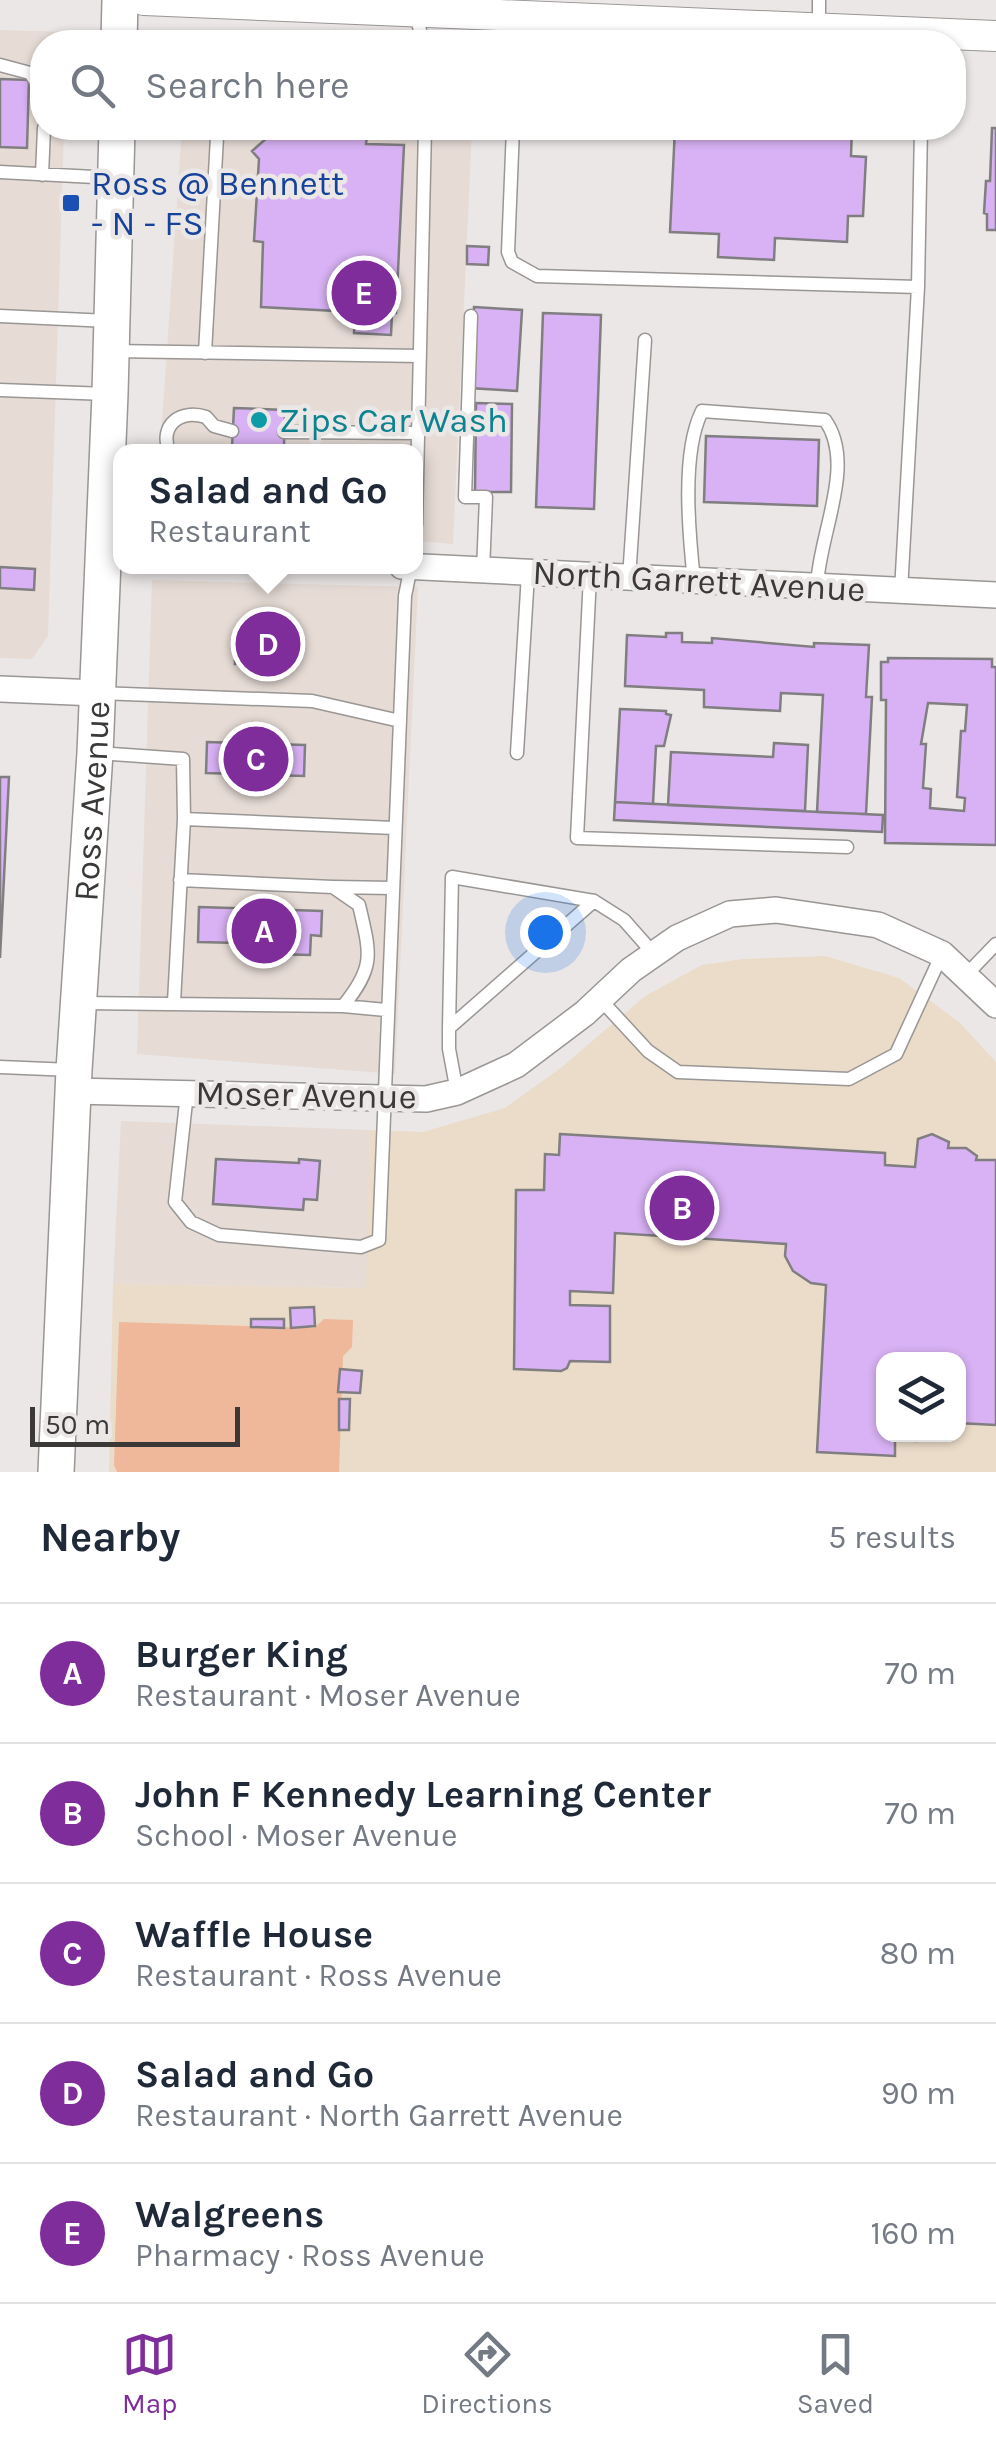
<!DOCTYPE html>
<html lang="en">
<head>
<meta charset="utf-8">
<style>
	:root { --surface:#fff; --page:#f2f2f3; --text:#1f2937; --muted:#747a83; --line:#e0e1e3; --accent:#802d9c }
	body { margin:0; font-family:Karla,sans-serif; background:var(--page); color:var(--text) }
	.controls { position:absolute; right:30px; bottom:30px; display:grid; overflow:hidden; border-radius:20px; box-shadow:0 2px 8px #0004 }
	.controls button { width:90px; height:90px; display:grid; place-items:center; padding:0; border:0; border-bottom:2px solid var(--line); background:var(--surface); color:var(--text); font:50px sans-serif }
	.scale { position:absolute; left:30px; bottom:25px; width:210px; box-sizing:border-box; padding-left:10px; border:5px solid #3a3938; border-top:0; font-size:28px; line-height:35px; white-space:nowrap; color:#3a3938; -webkit-text-stroke:8px #ebe7e6; paint-order:stroke }
	.you { position:absolute; left:545px; top:932px; width:35px; height:35px; margin:-25px; border:8px solid #fff; border-radius:50%; background:#1a73e8; box-shadow:0 0 0 15px #1a73e833 }
	.badge { display:grid; place-items:center; width:65px; height:65px; border-radius:50%; background:var(--accent); color:#fff; font-size:32px; font-weight:700 }
	.pin { position:absolute; translate:-50% -50%; border:5px solid #fff; box-shadow:0 2px 10px #0006 }
	.popup { position:absolute; left:113px; top:444px; width:310px; height:130px; box-sizing:border-box; display:grid; place-content:center; border-radius:20px; background:var(--surface); filter:drop-shadow(0 2px 8px #0005); font-size:32px; white-space:nowrap; color:var(--muted) }
	.popup b { font-size:38px; color:var(--text) }
	.popup::after { content:''; position:absolute; left:50%; top:100%; margin-left:-20px; border:20px solid transparent; border-top-color:var(--surface) }
	.list { margin:0; padding:0; list-style:none }
	h2 { display:flex; justify-content:space-between; align-items:center; height:130px; margin:0; padding:0 40px; font-size:42px }
	h2 small { font-size:32px; font-weight:400; color:var(--muted) }
	.list li { display:grid; grid-template-columns:65px 1fr auto; gap:30px; align-items:center; box-sizing:border-box; height:140px; padding:0 40px; border-top:2px solid var(--line) }
	.list b { display:block; font-size:38px; white-space:nowrap }
	.list p { margin:0; font-size:32px; white-space:nowrap; color:var(--muted) }
	.list em { font-size:32px; font-style:normal; color:var(--muted) }
	.icon { flex:none; width:55px; height:55px; fill:none; stroke:currentColor; stroke-width:2; stroke-linecap:round; stroke-linejoin:round }
	.map { position:relative; flex:none; width:996px; height:1472px; overflow:hidden }
	.search { position:absolute; background:var(--surface); box-shadow:0 2px 8px #0004; left:30px; right:30px; top:30px; height:110px; display:flex; align-items:center; gap:25px; box-sizing:border-box; padding:0 35px; border-radius:40px; color:var(--muted); font-size:38px }
	.sheet { height:830px; background:var(--surface) }
	nav { display:flex; justify-content:space-around; align-items:center; box-sizing:border-box; height:140px; border-top:2px solid var(--line); background:var(--surface); font-size:28px; color:var(--muted) }
	nav a { display:grid; justify-items:center; gap:5px }
	nav .on { color:var(--accent) }
	.map>svg:first-child { display:block }
	.built { fill:#e6dbd5 }
	.education { fill:#ebdcc9; fill-rule:evenodd }
	.green { fill:#efb89b }
	.building { fill:#d8b2f4; stroke:#807e81; stroke-width:2.5; fill-rule:evenodd }
	.lines { fill:none; stroke-linecap:round; stroke-linejoin:round }
	.service-casing { stroke:#999694; stroke-width:15 }
	.minor-casing { stroke:#999694; stroke-width:28 }
	.tertiary-casing { stroke:#999694; stroke-width:32 }
	.secondary-casing { stroke:#999694; stroke-width:38 }
	.service { stroke:#fff; stroke-width:12 }
	.minor { stroke:#fff; stroke-width:25 }
	.tertiary { stroke:#fff; stroke-width:30 }
	.secondary { stroke:#fff; stroke-width:35 }
	.transit-dot { fill:#1a4fb4; stroke:#ebe7e6; stroke-width:4 }
	.culture-dot { fill:#0f9aa8; stroke:#ebe7e6; stroke-width:4 }
	.labels { text-anchor:middle; dominant-baseline:central; stroke-width:9; stroke-linejoin:round; paint-order:stroke }
	.transit-label { font-size:35px; fill:#164399; stroke:#ebe7e6; text-anchor:start }
	.culture-label { font-size:35px; fill:#0d838f; stroke:#ebe7e6; text-anchor:start }
	.street-label { font-size:35px; fill:#3a3938; stroke:#ebe7e6 }
</style>
</head>
<body>
<div class="map">
<svg width="996" height="1472" viewBox="0 0 996 1472">
	<rect width="100%" height="100%" fill="#ebe7e6"/>
	<path class="built" d="M0 30 67 32V42H42V128H64L48 636 32 659 0 658Z
		M182 128H472L453 544 416 541V452H160Z
		M152 580 418 587 395 1074 137 1054Z
		M121 1121 370 1130 367 1288 113 1284Z"/>
	<path class="education" d="M825 956 899 978 959 1022 996 1062V1472H109L113 1284 366 1288 370 1130 423 1132 505 1108 562 1067 645 996 702 965 743 959ZM884 1360H958V1434H884Z"/>
	<path class="green" d="M324 1319 353 1320 352 1347 343 1356 339 1472H117L114 1465 119 1322 314 1328Z"/>
	<path class="building" d="M0 79 29 80 27 148 0 147Z
		M675 128H852L851 156 866 157 863 216H848L847 242 775 238 774 260 718 257 719 234 670 232Z
		M992 128H996V230H987V214L984 213 986 181H990Z
		M276 130 367 136 366 144 404 145 396 313H392L391 335 354 333 355 312 261 307 263 242 254 241 259 159 252 151Z
		M467 246 489 247 488 265 467 264Z
		M474 307 522 310 517 391 469 388Z
		M543 313 601 315 594 509 536 507Z
		M476 403 512 404 511 492H475Z
		M234 408 285 410 284 446 372 452H213V446L232 447Z
		M706 436 819 440 817 506 704 502Z
		M0 567 35 569 34 590 0 588Z
		M666 633H682V642L712 643V638L814 647V643L869 645 866 697H872L866 814 817 812 823 695 781 693 780 711 704 707V690L625 686 627 635 666 637Z
		M301 637V650L283 651V663L235 664V638Z
		M888 658 992 659V667H996V845L885 843 886 700H881V662H888ZM928 703 967 705 965 731H961L957 797 965 798 964 811 930 808 931 789 923 788 926 744H921Z
		M620 709 666 711V714L671 715 664 746H656L653 804 615 802Z
		M207 742 305 745 304 776 206 773Z
		M774 743 808 745 805 811 668 805 671 752 773 757Z
		M0 777H9L0 958Z
		M615 802 883 815 882 832 614 820Z
		M199 907 322 911 321 936 311 935 310 955 240 953V943L198 942Z
		M560 1134 885 1153V1165L915 1167 918 1139 932 1134 949 1142 948 1148H966L977 1156 976 1160H996V1425L958 1423V1360H884V1434H916V1441L895 1440V1456L817 1452 826 1285 811 1283 793 1271 785 1256 786 1244 615 1233 613 1293 570 1291V1305L610 1306V1362L570 1361 567 1368 561 1371 514 1369 516 1190H544L545 1154 559 1155Z
		M216 1159 299 1163V1159L320 1161 317 1200 304 1199 303 1210 213 1204Z
		M314 1307 315 1326 291 1328 290 1308Z
		M251 1319H284V1328L251 1327Z
		M340 1369 362 1371 360 1393 338 1392Z
		M339 1399H350L349 1430H339Z"/>
	<g class="lines">
		<g class="service-casing">
			<path id="service" d="M415 11 423 42
				M819 27V0
				M516 42 517 18
				M0 65 30 73 42 91
				M513 128 508 252 512 262 537 276 918 287 921 128
				M0 172 113 178
				M42 175 44 128
				M0 316 109 321
				M471 316 465 497H486L483 571
				M113 351 420 356
				M205 353 217 137 222 128
				M0 390 107 394
				M284 432 419 433
				M169 452C159 424 181 409 206 417L214 426 232 431
				M416 525 425 128
				M590 576 577 838 847 847
				M629 578 645 340
				M694 581C689 534 681 453 702 411L825 420C857 465 818 536 817 587
				M901 591 918 287
				M99 693 312 701 400 721
				M98 753 183 759 184 819
				M517 753 528 574
				M334 887 392 888
				M965 976 996 944
				M600 999 648 1051 678 1072 849 1079 896 1054 942 954
				M174 1002 184 819 394 828
				M81 1003 343 1006C376 966 370 953 359 905L333 887 180 880
				M343 1006 386 1010
				M449 1028 452 877 594 901
				M0 1067 72 1070
				M457 1092 449 1049V1028L594 901 624 920 654 954
				M187 1093 175 1202 191 1222 219 1235 361 1247 379 1240 405 596 411 566"/>
		</g>
		<g class="minor-casing">
			<path id="minor" d="M402 566 996 595
				M0 689 97 693
				M73 1091 426 1099 457 1092 516 1065 585 1013 631 970 677 938 730 914 776 910 878 925 942 954 996 1005"/>
		</g>
		<g class="tertiary-casing">
			<path id="tertiary" d="M144 0 996 36"/>
		</g>
		<g class="secondary-casing">
			<g id="secondary">
				<path d="M119 42 120 0"/>
				<path id="s1" d="M56 1472 74 1070 95 753 110 394 117 128"/>
			</g>
		</g>
		<use href="#service" class="service"/>
		<use href="#minor" class="minor"/>
		<use href="#tertiary" class="tertiary"/>
		<use href="#secondary" class="secondary"/>
	</g>
	<rect class="transit-dot" x="61" y="193" width="20" height="20" rx="5"/>
	<circle class="culture-dot" cx="259" cy="420" r="10"/>
	<g class="labels">
		<g class="transit-label">
			<text x="91" y="183">Ross @ Bennett<tspan x="91" dy="40">- N - FS</tspan></text>
		</g>
		<g class="culture-label">
			<text x="279" y="420">Zips Car Wash</text>
		</g>
		<g class="street-label">
			<text transform="translate(699 581) rotate(3)">North Garrett Avenue</text>
			<text stroke="none"><textPath href="#s1" startOffset="672">Ross Avenue</textPath></text>
			<text transform="translate(306 1095) rotate(1)">Moser Avenue</text>
		</g>
	</g>
</svg>
<div class="controls">
<button><svg class="icon" aria-label="layers" viewBox="0 0 24 24"><path d="M12 4l9 5-9 5-9-5zM3 14l9 5 9-5"/></svg></button>
</div>
<div class="scale">50 m</div>
<div class="you"></div>
<div class="pin badge" style="left:264px;top:931px">A</div>
<div class="pin badge" style="left:682px;top:1208px">B</div>
<div class="pin badge" style="left:256px;top:759px">C</div>
<div class="pin badge" style="left:268px;top:644px">D</div>
<div class="popup"><b>Salad and Go</b>Restaurant</div>
<div class="pin badge" style="left:364px;top:293px">E</div>
<div class="search"><svg class="icon" aria-label="search" viewBox="0 0 24 24"><circle cx="10" cy="10" r="6"/><path d="M15 15l6 6"/></svg>Search here</div>
</div>
<section class="sheet">
<h2>Nearby<small>5 results</small></h2>
<ul class="list">
<li><span class="badge">A</span><div><b>Burger King</b><p>Restaurant · Moser Avenue</p></div><em>70 m</em></li>
<li><span class="badge">B</span><div><b>John F Kennedy Learning Center</b><p>School · Moser Avenue</p></div><em>70 m</em></li>
<li><span class="badge">C</span><div><b>Waffle House</b><p>Restaurant · Ross Avenue</p></div><em>80 m</em></li>
<li><span class="badge">D</span><div><b>Salad and Go</b><p>Restaurant · North Garrett Avenue</p></div><em>90 m</em></li>
<li><span class="badge">E</span><div><b>Walgreens</b><p>Pharmacy · Ross Avenue</p></div><em>160 m</em></li>
</ul>
</section>
<nav>
<a class="on"><svg class="icon" aria-label="map" viewBox="0 0 24 24"><path d="M3 6l6-2 6 2 6-2v14l-6 2-6-2-6 2zM9 4v14M15 6v14"/></svg>Map</a>
<a><svg class="icon" aria-label="directions" viewBox="0 0 24 24"><path d="M12 3l9 9-9 9-9-9zM9 14v-3h6M13 9l2 2-2 2"/></svg>Directions</a>
<a><svg class="icon" aria-label="saved" viewBox="0 0 24 24"><path d="M7 4h10v16l-5-4-5 4z"/></svg>Saved</a>
</nav>
</body>
</html>
